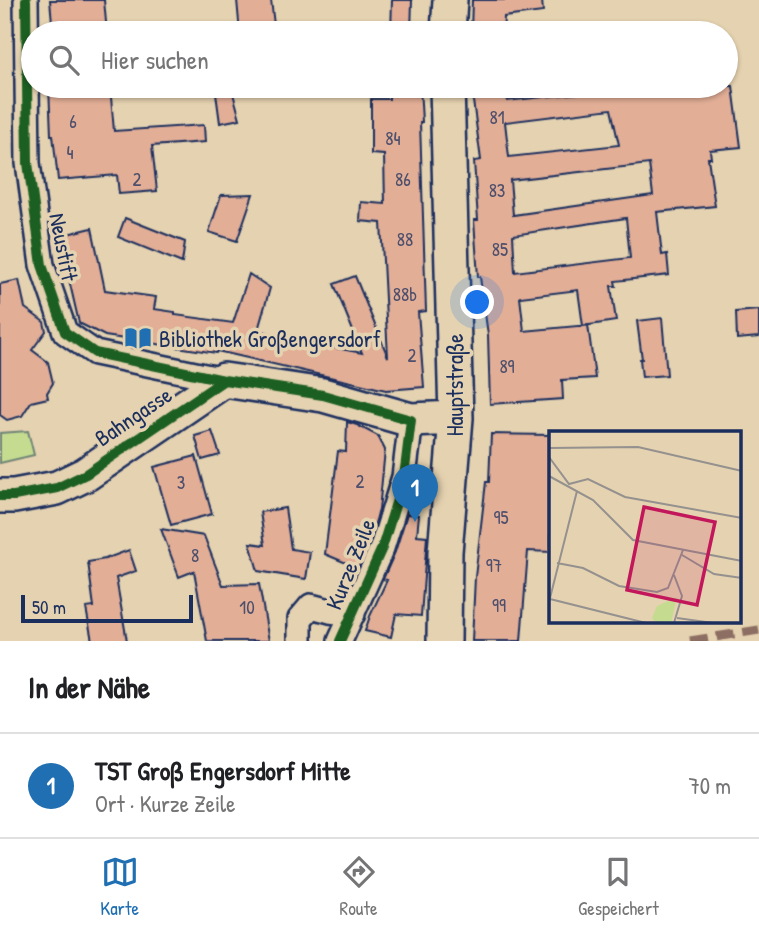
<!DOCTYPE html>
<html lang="de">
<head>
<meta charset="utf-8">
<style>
	:root { --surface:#fff; --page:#f2f2f2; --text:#202124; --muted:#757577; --line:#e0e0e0; --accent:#1f6fb2 }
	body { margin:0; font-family:"Patrick Hand",sans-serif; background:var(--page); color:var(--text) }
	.scale { position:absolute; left:21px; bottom:18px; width:172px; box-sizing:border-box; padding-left:7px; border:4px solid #1b2f5e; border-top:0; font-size:19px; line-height:24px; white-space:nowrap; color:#1b2f5e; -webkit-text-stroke:5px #e5d2b0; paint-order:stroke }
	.you { position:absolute; left:478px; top:303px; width:24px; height:24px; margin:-18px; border:5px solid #fff; border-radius:50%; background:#1a73e8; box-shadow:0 0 0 10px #1a73e833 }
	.badge { display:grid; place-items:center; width:46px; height:46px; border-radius:50%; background:var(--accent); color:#fff; font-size:23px; font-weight:700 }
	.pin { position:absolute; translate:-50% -58px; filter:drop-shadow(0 2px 4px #0008) }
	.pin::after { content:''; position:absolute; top:37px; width:24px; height:21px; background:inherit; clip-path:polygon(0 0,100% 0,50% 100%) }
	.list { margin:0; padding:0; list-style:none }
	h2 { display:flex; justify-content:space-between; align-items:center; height:91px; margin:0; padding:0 28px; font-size:30px }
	h2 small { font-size:23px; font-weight:400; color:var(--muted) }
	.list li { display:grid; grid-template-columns:46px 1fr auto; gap:21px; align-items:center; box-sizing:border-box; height:105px; padding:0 28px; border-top:2px solid var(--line) }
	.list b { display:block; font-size:26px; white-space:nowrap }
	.list p { margin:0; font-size:23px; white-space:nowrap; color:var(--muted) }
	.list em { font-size:23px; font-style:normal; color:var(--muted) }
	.icon { flex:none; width:38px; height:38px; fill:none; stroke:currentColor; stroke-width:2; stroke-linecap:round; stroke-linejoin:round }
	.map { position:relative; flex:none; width:759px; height:641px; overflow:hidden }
	.search { position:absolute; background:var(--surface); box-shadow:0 2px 5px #0004; left:21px; right:21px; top:21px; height:77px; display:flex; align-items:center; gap:18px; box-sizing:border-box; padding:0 24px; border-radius:38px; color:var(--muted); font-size:26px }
	.sheet { height:196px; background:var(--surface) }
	nav { display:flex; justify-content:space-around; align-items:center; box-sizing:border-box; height:98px; border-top:2px solid var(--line); background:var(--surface); font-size:19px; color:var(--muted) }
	nav a { display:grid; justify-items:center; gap:4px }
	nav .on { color:var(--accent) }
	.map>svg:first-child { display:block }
	.green { fill:#c5db90; stroke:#708577; stroke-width:2 }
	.building { fill:#e2ae96; stroke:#1b2f5e; stroke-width:2; fill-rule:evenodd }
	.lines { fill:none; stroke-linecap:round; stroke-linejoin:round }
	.street-casing { stroke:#1b2f5e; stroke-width:28 }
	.secondary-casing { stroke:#1b2f5e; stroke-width:38 }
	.street { stroke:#e5d2b0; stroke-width:23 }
	.secondary { stroke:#e5d2b0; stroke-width:33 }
	.quiet { stroke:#8d6e63; stroke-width:9; stroke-dasharray:18 9; stroke-linecap:butt }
	.cycleway-casing { stroke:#e5d2b0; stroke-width:15 }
	.cycleway { stroke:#1b5e20; stroke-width:10 }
	.labels { text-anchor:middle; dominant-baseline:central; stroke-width:7; stroke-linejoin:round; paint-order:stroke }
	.number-label { font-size:19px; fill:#4d4f6c }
	.street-label { font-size:23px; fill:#1b2f5e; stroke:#e5d2b0 }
	.poi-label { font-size:23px; fill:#1b2f5e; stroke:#e5d2b0; text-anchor:start }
	.inset-road { fill:none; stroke:#94918f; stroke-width:2 }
	.view { fill:#c2185b; fill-opacity:0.15; stroke:#c2185b; stroke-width:3.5 }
	.inset-edge { fill:none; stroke:#1b2f5e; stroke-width:3.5 }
</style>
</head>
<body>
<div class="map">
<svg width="759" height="641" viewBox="0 0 759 641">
	<rect width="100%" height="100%" fill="#e5d2b0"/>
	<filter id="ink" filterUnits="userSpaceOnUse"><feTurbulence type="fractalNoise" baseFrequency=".0143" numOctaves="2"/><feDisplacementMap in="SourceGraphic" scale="14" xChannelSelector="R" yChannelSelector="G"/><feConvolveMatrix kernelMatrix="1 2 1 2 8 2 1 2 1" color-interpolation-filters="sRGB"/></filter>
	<g filter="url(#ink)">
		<path class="green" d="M28 431 34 455 0 463V433Z"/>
		<path class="building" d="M50 0H104L107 33H53Z
			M237 0H271L275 33H240Z
			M392 0H412L411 33H391Z
			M472 0H542L543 12 504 17 503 33H471Z
			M49 86H110L114 131 204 125 205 142 152 146 157 191 119 194 117 175 58 180 53 135H51Z
			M215 86H231L240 119 220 123Z
			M389 86H420L422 122H420L426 311 418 312 424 387 386 390 217 351 216 353 105 336 79 323 59 236 92 228 105 290 156 297 154 309 175 312V315L233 323 249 274 270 288 258 330 309 343 362 353 334 284 355 276 388 357 381 223 360 221 361 202 385 204 384 155 371 154V99H389Z
			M471 86H505L507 101 645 86H733L741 147 710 150 711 158H708L715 206 657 212 662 255 667 254 669 275 615 281 616 286H611L616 321 583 326 578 290 520 297 524 331 588 325 595 378 562 380 563 399 490 404 488 335 480 277H478L474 220H478L474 161 481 160ZM611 109 619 145 509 157 505 122ZM649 164 653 195 513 215 510 180ZM626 218 630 258 515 272 513 235Z
			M253 194 237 241 209 232 221 195Z
			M125 218 185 242 182 263 118 237Z
			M19 280 25 308 44 322 46 331 32 350 48 362 53 383 47 393 48 398 31 402 22 416 7 420 0 415V284Z
			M759 310V337L737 339 736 312Z
			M662 318 667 375 642 377 640 359H642L637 321Z
			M347 422 357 425 378 436 385 450 379 510 369 543 358 568 325 554 338 451 346 452Z
			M212 431 220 455 202 460 195 436Z
			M491 434 551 435V552L528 551 521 641H472L475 577 486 482H489Z
			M196 456 212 514 171 525 154 467Z
			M285 508 291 549 310 552 306 579 258 571 250 543 265 545 260 512Z
			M407 514 419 515 417 535 427 536 421 616 396 614 391 637 365 631 370 616 387 580 383 579 395 552Z
			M161 529 204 536 223 585 259 584 269 641H207L194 571 179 577Z
			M129 550 136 571 116 578 127 641H92L86 608 94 607 88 562 105 559Z"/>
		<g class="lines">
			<g class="street-casing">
				<path id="street" d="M26 0 28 163 42 265 65 332 95 353 224 380
					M300 641V619L311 606 330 611 353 614
					M340 641 382 548 404 477 411 420"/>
			</g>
			<g class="secondary-casing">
				<path id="secondary" d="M448 33 450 0
					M0 496H14L57 488 86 474 224 380 323 395 411 420 456 418
					M444 641 445 552 456 418 447 86"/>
			</g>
			<use href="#street" class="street"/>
			<use href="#secondary" class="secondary"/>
			<path class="quiet" d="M690 641 759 630"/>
			<g class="cycleway-casing">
				<path id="cycleway" d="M26 0 28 163 42 265 65 332 95 353 224 380 323 395 411 420 404 477 382 548 340 641
					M0 496H14L57 488 86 474 224 380"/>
			</g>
			<use href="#cycleway" class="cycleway"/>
		</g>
	</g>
	<defs>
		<g id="library-bare" transform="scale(2.1)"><path d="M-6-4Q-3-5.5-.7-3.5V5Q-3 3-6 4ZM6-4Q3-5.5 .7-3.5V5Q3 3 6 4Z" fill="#1f6fb2" stroke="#e5d2b0" stroke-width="2.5" paint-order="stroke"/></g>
	</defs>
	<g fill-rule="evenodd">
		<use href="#library-bare" x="138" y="338"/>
	</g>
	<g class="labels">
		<g class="number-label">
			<text x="497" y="117">81</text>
			<text x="73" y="121">6</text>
			<text x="393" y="138">84</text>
			<text x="70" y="152">4</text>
			<text x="137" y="179">2</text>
			<text x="403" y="179">86</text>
			<text x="497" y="190">83</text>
			<text x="405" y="239">88</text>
			<text x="500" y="249">85</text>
			<text x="405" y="294">88b</text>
			<text x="412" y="355">2</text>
			<text x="507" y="366">89</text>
			<text x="360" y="481">2</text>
			<text x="181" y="482">3</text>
			<text x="501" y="517">95</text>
			<text x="195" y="555">8</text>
			<text x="494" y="565">97</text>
			<text x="499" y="605">99</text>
			<text x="247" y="607">10</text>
		</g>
		<g class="street-label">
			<text transform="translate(64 247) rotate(79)">Neustift</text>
			<text transform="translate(454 385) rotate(-90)">Hauptstraße</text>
			<text transform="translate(133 416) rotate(-34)">Bahngasse</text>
			<text transform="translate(350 564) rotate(-68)">Kurze Zeile</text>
		</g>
		<g class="poi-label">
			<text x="159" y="338">Bibliothek Großengersdorf</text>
		</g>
	</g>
	<g transform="translate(549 431)">
		<rect width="192" height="192" fill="#e5d2b0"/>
		<path d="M128 166 122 192H107L103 187 108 175Z" fill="#c5db90"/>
		<path class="inset-road" d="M0 17 89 16 193 40M0 26 20 53 39 48 76 66 193 87M0 45 44 69 84 109 193 130M133 124 165 143 193 147M8 132 34 137 70 155 108 161 119 157 134 119M125 144 133 165 125 192M1 168 97 192M0 171 28 60M128 187 164 192"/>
		<path class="view" d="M95 76 166 91 148 174 78 159Z"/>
		<rect width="192" height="192" class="inset-edge"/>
	</g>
</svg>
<div class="scale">50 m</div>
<div class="you"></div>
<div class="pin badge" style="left:415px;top:522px">1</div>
<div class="search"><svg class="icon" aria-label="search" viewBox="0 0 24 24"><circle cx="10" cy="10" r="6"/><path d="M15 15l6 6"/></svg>Hier suchen</div>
</div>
<section class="sheet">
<h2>In der Nähe<small></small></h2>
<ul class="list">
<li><span class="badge">1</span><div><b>TST Groß Engersdorf Mitte</b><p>Ort · Kurze Zeile</p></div><em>70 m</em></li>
</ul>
</section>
<nav>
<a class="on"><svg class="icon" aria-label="map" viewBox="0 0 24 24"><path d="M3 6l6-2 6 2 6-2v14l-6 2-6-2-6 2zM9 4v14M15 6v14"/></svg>Karte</a>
<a><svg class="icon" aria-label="directions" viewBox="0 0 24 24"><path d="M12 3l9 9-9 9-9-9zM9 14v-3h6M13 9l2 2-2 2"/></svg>Route</a>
<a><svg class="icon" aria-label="saved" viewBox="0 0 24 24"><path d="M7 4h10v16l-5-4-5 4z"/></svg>Gespeichert</a>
</nav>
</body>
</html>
